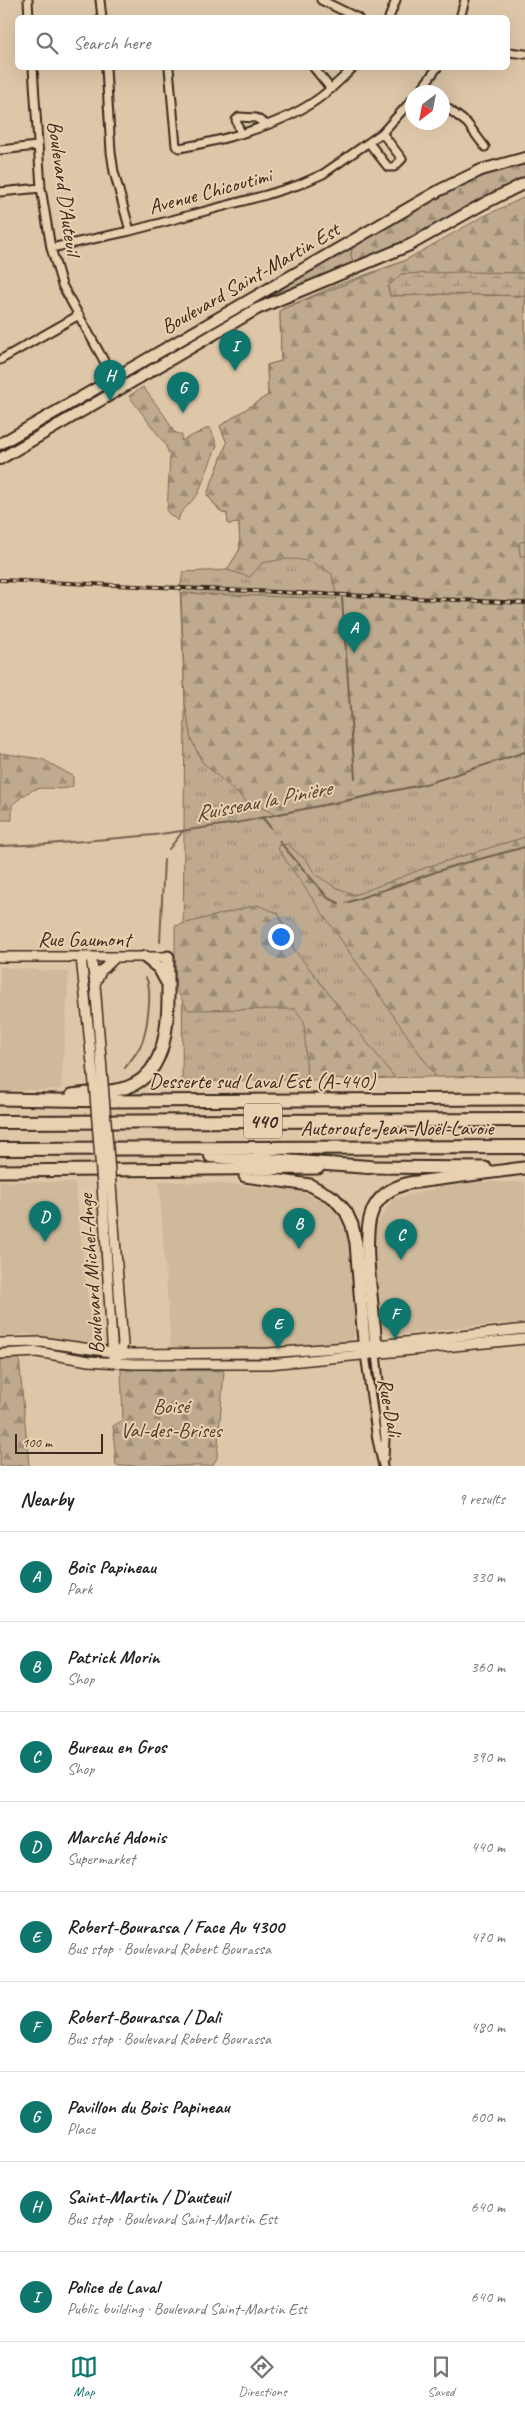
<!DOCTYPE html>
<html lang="en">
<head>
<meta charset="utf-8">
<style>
	:root { --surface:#fff; --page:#f2f2f2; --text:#222; --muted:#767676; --line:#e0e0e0; --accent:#0f766e }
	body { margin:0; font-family:Caveat,sans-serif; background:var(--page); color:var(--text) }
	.compass { position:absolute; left:405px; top:85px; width:45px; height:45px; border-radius:50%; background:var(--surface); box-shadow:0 5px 20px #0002; rotate:212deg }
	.scale { position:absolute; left:15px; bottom:12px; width:88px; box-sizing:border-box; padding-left:5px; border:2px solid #3b2a1e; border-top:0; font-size:14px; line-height:18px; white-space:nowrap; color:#3b2a1e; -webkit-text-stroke:4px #e8d1b1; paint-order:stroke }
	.you { position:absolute; left:280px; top:936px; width:18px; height:18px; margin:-12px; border:4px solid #fff; border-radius:50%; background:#1a73e8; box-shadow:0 0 0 8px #1a73e833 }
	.badge { display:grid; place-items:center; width:32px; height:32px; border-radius:50%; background:var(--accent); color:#fff; font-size:16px; font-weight:700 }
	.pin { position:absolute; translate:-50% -41px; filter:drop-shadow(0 1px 2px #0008) }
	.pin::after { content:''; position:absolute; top:26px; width:18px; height:15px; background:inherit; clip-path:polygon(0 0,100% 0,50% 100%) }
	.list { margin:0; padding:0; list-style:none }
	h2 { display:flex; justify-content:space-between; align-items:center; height:65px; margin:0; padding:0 20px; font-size:21px }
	h2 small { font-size:16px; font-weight:400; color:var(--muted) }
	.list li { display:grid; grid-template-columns:32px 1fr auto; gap:15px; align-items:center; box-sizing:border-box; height:90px; padding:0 20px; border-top:1px solid var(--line) }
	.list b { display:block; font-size:19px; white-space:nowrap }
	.list p { margin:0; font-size:16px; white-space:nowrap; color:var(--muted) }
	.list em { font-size:16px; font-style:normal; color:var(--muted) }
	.icon { flex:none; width:28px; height:28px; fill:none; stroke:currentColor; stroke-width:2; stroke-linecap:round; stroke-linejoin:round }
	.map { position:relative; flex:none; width:525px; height:1466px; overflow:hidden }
	.search { position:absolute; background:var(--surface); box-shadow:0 5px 20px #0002; left:15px; right:15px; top:15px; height:55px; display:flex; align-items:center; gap:12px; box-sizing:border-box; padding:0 18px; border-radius:8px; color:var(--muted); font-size:19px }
	.sheet { height:875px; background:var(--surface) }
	nav { display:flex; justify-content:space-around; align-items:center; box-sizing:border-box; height:70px; border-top:1px solid var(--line); background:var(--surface); font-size:14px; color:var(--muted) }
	nav a { display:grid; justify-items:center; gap:2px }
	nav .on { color:var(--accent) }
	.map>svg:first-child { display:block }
	.built { fill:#ceb99b }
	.grass { fill:url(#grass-tufts); stroke:#7d6a56 }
	.forest { fill:url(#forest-firs); stroke:#7d6a56 }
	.wetland { fill:url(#wetland-marsh); stroke:#7d6a56 }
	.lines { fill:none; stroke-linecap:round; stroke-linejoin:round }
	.stream { stroke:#73604e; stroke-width:2 }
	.minor-casing { stroke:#3b2a1e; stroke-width:11 }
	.tertiary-casing { stroke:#3b2a1e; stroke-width:12 }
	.secondary-casing { stroke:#3b2a1e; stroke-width:14 }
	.primary-casing { stroke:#3b2a1e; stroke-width:15 }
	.trunk-casing { stroke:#3b2a1e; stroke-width:15 }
	.motorway-casing { stroke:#3b2a1e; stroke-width:16 }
	.minor { stroke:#e8d1b1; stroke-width:7 }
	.tertiary { stroke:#e8d1b1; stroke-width:9 }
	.secondary { stroke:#e8d1b1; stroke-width:10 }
	.primary { stroke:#e8d1b1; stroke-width:11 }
	.trunk { stroke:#e8d1b1; stroke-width:11 }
	.motorway { stroke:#e8d1b1; stroke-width:12 }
	.rail-casing { stroke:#3b2a1e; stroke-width:4 }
	.rail { stroke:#e8d1b1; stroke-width:2; stroke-dasharray:5.5; stroke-linecap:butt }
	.tertiary-bridge-casing { stroke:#3b2a1e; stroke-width:12; stroke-linecap:butt }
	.tertiary-bridge { stroke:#e8d1b1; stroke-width:9 }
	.labels { text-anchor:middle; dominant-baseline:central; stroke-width:4; stroke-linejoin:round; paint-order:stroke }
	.shield { fill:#e8d1b1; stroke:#6f5c4a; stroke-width:1 }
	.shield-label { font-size:20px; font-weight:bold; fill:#3b2a1e }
	.street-label { font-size:21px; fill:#3b2a1e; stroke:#e8d1b1 }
	.park-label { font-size:21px; fill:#4f3d2f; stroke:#e8d1b1 }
	.water-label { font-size:22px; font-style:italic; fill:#524032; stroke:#e8d1b1 }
</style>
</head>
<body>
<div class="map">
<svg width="525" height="1466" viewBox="0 0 525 1466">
	<defs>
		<pattern id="grass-tufts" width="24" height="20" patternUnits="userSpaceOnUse" patternTransform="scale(1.25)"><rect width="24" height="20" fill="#bfaa8f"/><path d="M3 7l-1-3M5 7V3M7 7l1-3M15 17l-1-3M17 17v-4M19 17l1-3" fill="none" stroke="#9c8b74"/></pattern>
		<pattern id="forest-firs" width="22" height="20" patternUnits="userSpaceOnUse" patternTransform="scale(1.25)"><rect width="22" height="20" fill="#bfaa8f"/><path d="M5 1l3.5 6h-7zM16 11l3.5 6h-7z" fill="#9c8b74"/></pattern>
		<pattern id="wetland-marsh" width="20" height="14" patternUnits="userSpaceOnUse" patternTransform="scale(1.25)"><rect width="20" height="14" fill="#bfaa8f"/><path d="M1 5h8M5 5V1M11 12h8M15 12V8" fill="none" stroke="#9c8b74"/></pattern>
	</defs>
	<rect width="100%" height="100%" fill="#dec7a8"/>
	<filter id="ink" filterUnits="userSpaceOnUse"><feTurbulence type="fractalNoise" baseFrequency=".02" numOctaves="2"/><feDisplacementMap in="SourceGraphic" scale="10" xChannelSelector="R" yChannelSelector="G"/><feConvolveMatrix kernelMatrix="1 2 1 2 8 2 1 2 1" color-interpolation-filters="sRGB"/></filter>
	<g filter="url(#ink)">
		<path class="built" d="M0 967 69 972 61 1089 0 1091Z
			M0 1181 75 1183 93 1345 26 1334 0 1336Z
			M159 1181 227 1184 300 1191 332 1205 344 1228 374 1229 393 1199 463 1182H525V1323L471 1326 391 1336 382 1330 358 1331 350 1341 284 1348 171 1350Z"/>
		<path class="grass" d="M525 197V1075L182 1082 185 703 180 589 183 572 227 570 240 549 239 523 228 524 227 513H222L207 495 227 443 220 426 268 395 267 365 281 361 280 310 337 285 404 261Z
			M353 244 351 255 353 263 263 300Z"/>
		<path class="forest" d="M525 164V176L468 205 414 238 353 263 351 255 353 244C409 213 462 178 525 164Z
			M525 197V273L402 274 388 287 390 296 447 294 525 296V541L519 543 520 556H525V752L426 784 344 802 275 814 246 801 202 762 191 739 185 703 181 593 337 599 332 574C306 556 292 557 262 563L250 577 227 570 240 549 239 523 228 524 227 513H222L207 495 227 443 220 426 268 395 267 365 281 361 280 310 404 261 482 217Z
			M143 387 165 416 174 432 182 435 181 441 210 427 217 445 198 494 180 514 178 521 167 512 170 456 165 444 129 396Z
			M0 753 42 759 73 776V786C61 792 49 786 36 789 27 792 19 799 12 805V820H0Z
			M525 837V1076L436 1077 278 849 280 845 287 844 307 861 316 875 335 887 355 895 430 866Z
			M257 905 278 913 294 949 395 1078 307 1080 304 1021 295 1009 188 1010 175 988V926Z
			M19 1358 29 1466H0V1359Z
			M121 1369 224 1371 217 1458 212 1466H116L113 1426 123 1420Z"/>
		<path class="wetland" d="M464 272 525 273V296L447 294 390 296 388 287 401 274Z"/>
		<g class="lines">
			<path class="stream" d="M342 598 355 778
				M262 817 271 828
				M279 841 328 898 339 903
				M0 846 48 844 154 835 236 823 426 784 525 752
				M169 849 183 831
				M346 903 450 867 525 847
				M160 942 164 860
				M125 1068C130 1061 137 1053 141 1045 147 1032 153 989 146 978"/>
			<g class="minor-casing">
				<path id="minor" d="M28 0 29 18
					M100 0 102 18
					M321 0 358 18
					M389 18 396 0
					M460 18 465 0
					M508 52 525 54
					M33 68 41 188 51 248 62 285 119 388
					M106 68 111 152 114 172 130 231
					M169 68 176 146 180 148C224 140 278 126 315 101 329 92 341 79 353 68
					M314 68 331 89
					M419 92 437 68
					M442 104 467 123 485 147
					M241 134 236 120 239 117 256 118 267 125
					M369 143 388 167H394L402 159 382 133
					M0 150 37 146
					M0 192 41 188
					M51 248 130 231 266 195 298 185 323 174 382 133 412 100
					M0 360 79 315
					M376 1353 385 1439 384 1458
					M365 1354 377 1440 383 1466"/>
			</g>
			<g class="tertiary-casing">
				<path id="tertiary" d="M0 957H168
					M81 957 94 1083
					M91 957 95 984 103 1083
					M95 984 101 971 116 957
					M102 1185 113 1358
					M111 1185 123 1345 116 1359
					M0 1343 41 1342 126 1354 269 1353 387 1344 525 1329
					M0 1354 37 1352 89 1361 133 1364H269L525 1339"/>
			</g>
			<g class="secondary-casing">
				<path id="secondary" d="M0 444 440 190 481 170 525 158
					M0 459 257 309 410 245 483 204 525 183"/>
			</g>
			<g class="primary-casing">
				<path id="primary" d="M0 1171 318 1168
					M245 1176 310 1185 334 1198 346 1212 352 1225 356 1243 365 1354"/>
			</g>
			<g class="trunk-casing">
				<path id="trunk" d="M145 957 159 968 166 981
					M72 1095C90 1092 111 1093 128 1087 176 1070 167 997 168 957
					M0 1099 109 1101 525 1099
					M369 1167 485 1168
					M376 1353C376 1318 360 1241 372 1212 378 1196 393 1187 409 1183L524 1168"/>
			</g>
			<g class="motorway-casing">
				<path id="motorway" d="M0 1122 525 1120
					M0 1149 525 1147
					M211 1156 369 1167"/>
			</g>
			<use href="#minor" class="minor"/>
			<use href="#tertiary" class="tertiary"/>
			<use href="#secondary" class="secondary"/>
			<use href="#primary" class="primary"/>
			<use href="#trunk" class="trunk"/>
			<use href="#motorway" class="motorway"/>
			<g class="rail-casing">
				<path id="rail" d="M0 580 525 603"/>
			</g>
			<use href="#rail" class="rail"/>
			<g class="tertiary-bridge-casing">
				<path id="tertiary-bridge" d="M94 1083 102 1185
					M103 1083 111 1185"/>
			</g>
			<use href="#tertiary-bridge" class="tertiary-bridge"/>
		</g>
	</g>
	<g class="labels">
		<rect class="shield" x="244" y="1103.5" width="38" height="35" rx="4"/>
		<g class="shield-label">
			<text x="263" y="1121">440</text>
		</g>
		<g class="street-label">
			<text transform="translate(64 188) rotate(82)">Boulevard D'Auteuil</text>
			<text transform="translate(210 191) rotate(-15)">Avenue Chicoutimi</text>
			<text transform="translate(250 278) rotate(-30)">Boulevard Saint-Martin Est</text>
			<text x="84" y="939">Rue Gaumont</text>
			<text x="262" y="1081">Desserte sud Laval Est (A-440)</text>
			<text x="397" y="1128">Autoroute Jean-Noël-Lavoie</text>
			<text transform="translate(91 1274) rotate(-94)">Boulevard Michel-Ange</text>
			<text transform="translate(390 1407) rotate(80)">Rue Dali</text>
		</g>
		<g class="park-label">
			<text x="171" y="1406">Boisé<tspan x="171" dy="24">Val-des-Brises</tspan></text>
		</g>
		<g class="water-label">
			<text transform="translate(263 801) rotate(-11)">Ruisseau la Pinière</text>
		</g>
	</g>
</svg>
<svg class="compass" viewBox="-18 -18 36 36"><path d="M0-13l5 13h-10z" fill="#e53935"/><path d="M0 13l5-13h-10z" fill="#767676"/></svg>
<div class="scale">100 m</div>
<div class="you"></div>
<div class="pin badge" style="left:354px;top:653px">A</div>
<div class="pin badge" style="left:299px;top:1249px">B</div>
<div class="pin badge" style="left:401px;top:1260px">C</div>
<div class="pin badge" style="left:45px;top:1242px">D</div>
<div class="pin badge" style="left:278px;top:1349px">E</div>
<div class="pin badge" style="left:395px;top:1339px">F</div>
<div class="pin badge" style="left:183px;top:413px">G</div>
<div class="pin badge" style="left:110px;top:401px">H</div>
<div class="pin badge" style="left:235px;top:371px">I</div>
<div class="search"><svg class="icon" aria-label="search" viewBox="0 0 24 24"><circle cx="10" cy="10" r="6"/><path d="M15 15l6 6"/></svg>Search here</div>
</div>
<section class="sheet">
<h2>Nearby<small>9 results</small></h2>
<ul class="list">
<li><span class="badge">A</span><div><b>Bois Papineau</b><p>Park</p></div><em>330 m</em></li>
<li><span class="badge">B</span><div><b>Patrick Morin</b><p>Shop</p></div><em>360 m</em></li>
<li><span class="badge">C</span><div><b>Bureau en Gros</b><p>Shop</p></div><em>390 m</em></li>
<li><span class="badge">D</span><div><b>Marché Adonis</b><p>Supermarket</p></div><em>440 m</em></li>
<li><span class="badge">E</span><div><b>Robert-Bourassa / Face Au 4300</b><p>Bus stop · Boulevard Robert Bourassa</p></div><em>470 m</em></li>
<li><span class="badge">F</span><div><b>Robert-Bourassa / Dali</b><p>Bus stop · Boulevard Robert Bourassa</p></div><em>480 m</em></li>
<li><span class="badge">G</span><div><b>Pavillon du Bois Papineau</b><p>Place</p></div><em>600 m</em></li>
<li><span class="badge">H</span><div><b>Saint-Martin / D'auteuil</b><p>Bus stop · Boulevard Saint-Martin Est</p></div><em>640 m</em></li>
<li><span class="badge">I</span><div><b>Police de Laval</b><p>Public building · Boulevard Saint-Martin Est</p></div><em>640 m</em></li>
</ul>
</section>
<nav>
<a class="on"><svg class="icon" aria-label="map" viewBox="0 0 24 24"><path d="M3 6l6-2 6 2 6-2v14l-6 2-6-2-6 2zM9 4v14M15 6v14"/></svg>Map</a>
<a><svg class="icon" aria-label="directions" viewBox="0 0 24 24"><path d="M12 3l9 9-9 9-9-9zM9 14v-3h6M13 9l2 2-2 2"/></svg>Directions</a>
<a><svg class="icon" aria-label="saved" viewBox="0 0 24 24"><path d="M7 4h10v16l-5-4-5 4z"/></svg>Saved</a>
</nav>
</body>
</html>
